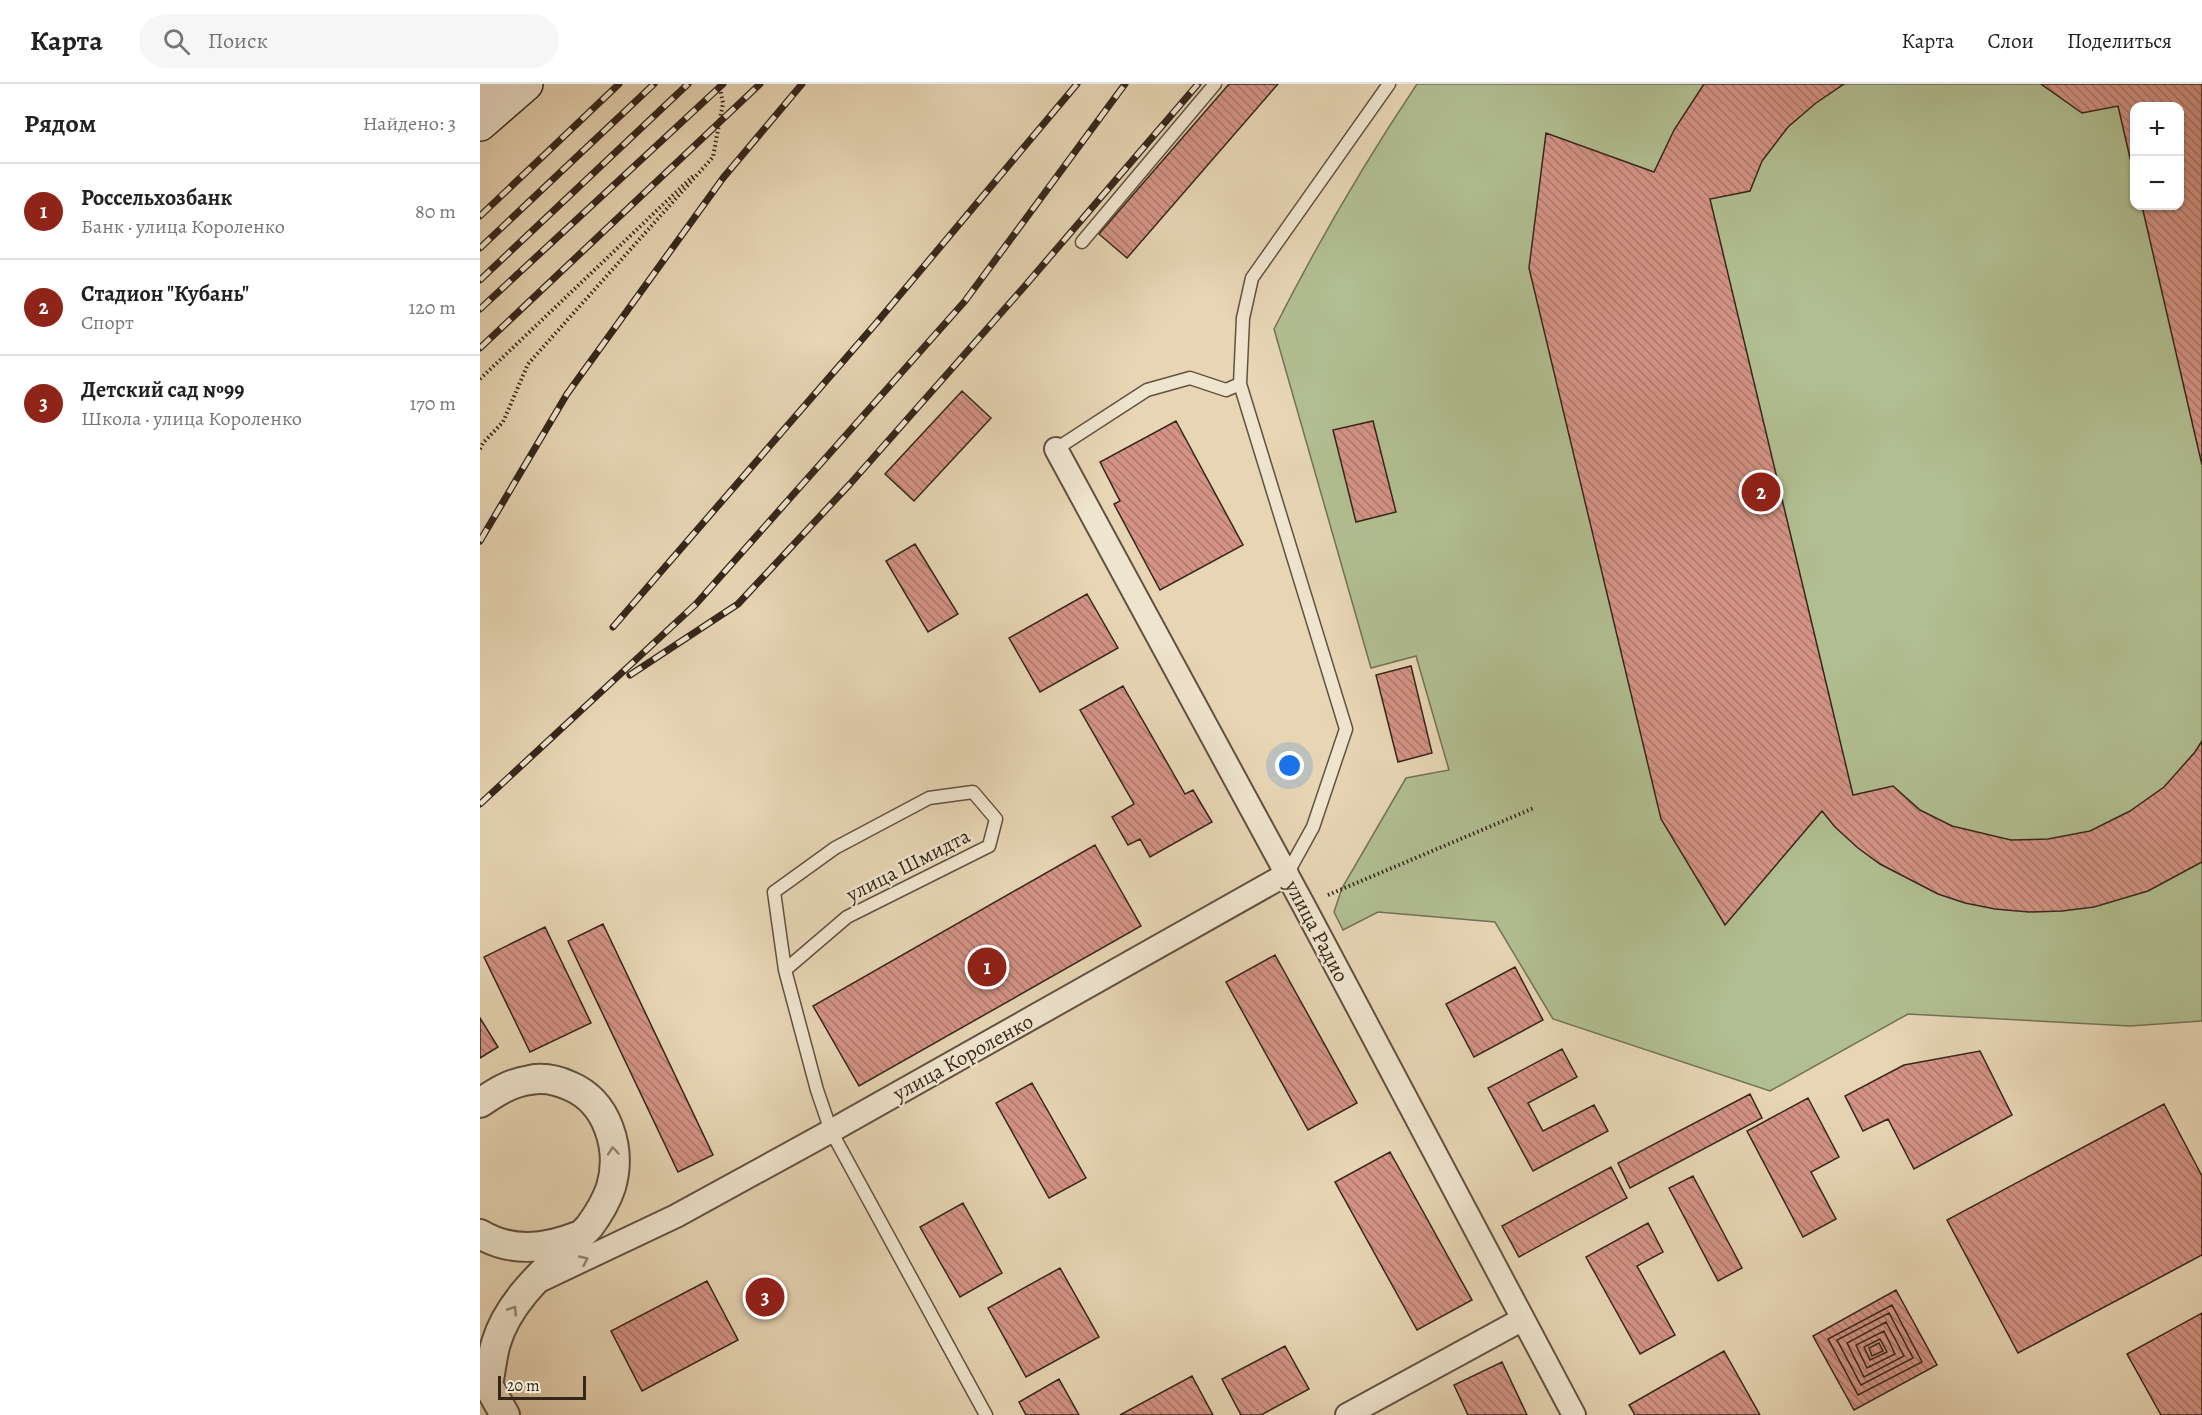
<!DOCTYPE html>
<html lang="ru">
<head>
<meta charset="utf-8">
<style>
	:root { --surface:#fff; --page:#f6f6f6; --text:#222; --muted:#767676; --line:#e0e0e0; --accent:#8f2418 }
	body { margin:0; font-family:Alegreya,serif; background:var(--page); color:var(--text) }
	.controls { position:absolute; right:18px; top:18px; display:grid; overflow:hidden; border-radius:12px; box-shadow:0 2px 4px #0004 }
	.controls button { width:54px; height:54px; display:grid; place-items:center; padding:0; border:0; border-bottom:2px solid var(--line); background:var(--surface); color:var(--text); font:30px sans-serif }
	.scale { position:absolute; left:18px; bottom:15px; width:88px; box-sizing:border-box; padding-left:6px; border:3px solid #35261a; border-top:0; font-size:16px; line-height:21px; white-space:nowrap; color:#35261a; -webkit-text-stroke:4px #efe4ce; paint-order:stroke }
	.you { position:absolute; left:810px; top:682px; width:21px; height:21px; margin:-15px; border:4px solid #fff; border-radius:50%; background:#1a73e8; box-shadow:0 0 0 9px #1a73e833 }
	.badge { display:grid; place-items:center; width:39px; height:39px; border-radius:50%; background:var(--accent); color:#fff; font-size:20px; font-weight:700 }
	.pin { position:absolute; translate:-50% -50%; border:3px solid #fff; box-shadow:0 2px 6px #0006 }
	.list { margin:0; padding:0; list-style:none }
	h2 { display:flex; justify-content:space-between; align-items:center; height:78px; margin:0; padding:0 24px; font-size:26px }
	h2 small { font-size:20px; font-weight:400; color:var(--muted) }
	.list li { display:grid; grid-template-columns:39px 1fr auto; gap:18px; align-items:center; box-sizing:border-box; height:96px; padding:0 24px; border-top:2px solid var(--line) }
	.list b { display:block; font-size:22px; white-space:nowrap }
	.list p { margin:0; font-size:20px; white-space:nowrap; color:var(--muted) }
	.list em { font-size:20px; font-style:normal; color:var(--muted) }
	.icon { flex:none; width:33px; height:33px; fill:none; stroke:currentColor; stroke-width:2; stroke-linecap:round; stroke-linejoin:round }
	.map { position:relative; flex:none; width:1722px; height:1331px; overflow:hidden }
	header { display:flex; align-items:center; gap:36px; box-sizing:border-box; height:84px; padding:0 30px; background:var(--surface); border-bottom:2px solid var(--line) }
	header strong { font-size:28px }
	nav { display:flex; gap:33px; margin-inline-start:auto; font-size:21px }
	.search { width:420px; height:54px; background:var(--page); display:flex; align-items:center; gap:15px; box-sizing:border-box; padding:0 21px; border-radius:33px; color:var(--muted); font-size:22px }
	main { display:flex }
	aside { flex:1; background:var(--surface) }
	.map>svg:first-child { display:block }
	.green { fill:#b1be91; stroke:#737256; stroke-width:1.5; fill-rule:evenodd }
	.building { fill:url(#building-back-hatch); stroke:#35261a; stroke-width:1.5 }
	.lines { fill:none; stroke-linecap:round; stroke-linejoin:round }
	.service-casing { stroke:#625240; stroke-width:15 }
	.minor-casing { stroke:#625240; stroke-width:26 }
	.tertiary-casing { stroke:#625240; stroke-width:32 }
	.secondary-casing { stroke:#35261a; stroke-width:36 }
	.path { stroke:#35261a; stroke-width:4; stroke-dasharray:1.5 3; stroke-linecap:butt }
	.service { stroke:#efe4ce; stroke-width:12 }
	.minor { stroke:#efe4ce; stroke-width:22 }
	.tertiary { stroke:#efe4ce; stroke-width:28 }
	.secondary { stroke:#efe4ce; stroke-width:33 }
	.rail-casing { stroke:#35261a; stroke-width:7 }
	.rail { stroke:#efe4ce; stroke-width:4.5; stroke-dasharray:14; stroke-linecap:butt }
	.oneway { stroke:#928574 }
	.labels { text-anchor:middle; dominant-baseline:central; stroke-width:4.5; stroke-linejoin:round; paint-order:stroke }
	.street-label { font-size:21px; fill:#35261a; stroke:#efe4ce }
</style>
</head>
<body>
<header>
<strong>Карта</strong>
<div class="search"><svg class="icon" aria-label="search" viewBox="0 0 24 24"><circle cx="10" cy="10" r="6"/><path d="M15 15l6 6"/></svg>Поиск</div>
<nav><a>Карта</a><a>Слои</a><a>Поделиться</a></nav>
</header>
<main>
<aside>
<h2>Рядом<small>Найдено: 3</small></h2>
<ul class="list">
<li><span class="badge">1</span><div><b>Россельхозбанк</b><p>Банк · улица Короленко</p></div><em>80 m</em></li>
<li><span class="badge">2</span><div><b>Стадион &quot;Кубань&quot;</b><p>Спорт</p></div><em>120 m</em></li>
<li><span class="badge">3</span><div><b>Детский сад №99</b><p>Школа · улица Короленко</p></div><em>170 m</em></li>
</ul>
</aside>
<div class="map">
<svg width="1722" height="1331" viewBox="0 0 1722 1331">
	<defs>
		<pattern id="building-back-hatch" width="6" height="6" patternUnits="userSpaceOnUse" patternTransform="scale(1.5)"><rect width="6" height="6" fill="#d49385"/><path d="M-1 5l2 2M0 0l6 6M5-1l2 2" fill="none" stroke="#ad786c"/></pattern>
	</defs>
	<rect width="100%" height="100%" fill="#e7d5b4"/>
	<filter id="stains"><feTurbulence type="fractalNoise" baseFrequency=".00333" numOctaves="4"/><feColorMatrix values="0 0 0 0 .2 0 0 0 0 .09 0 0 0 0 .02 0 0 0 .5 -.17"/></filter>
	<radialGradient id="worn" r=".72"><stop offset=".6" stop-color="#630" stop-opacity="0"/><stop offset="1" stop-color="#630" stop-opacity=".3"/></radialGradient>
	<path class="green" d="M937 0H1722V937L1650 942 1428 930 1290 1007 1073 935 1015 838 898 828 863 846 854 828 862 804 926 694 969 686 936 572 891 584 794 245C837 160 884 79 937 0ZM1654 22H1700V122H1654Z"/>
	<path class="building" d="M749 0H798L647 174 619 150Z
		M1224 0H1364L1336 19 1308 43 1282 77 1270 107 1230 115 1373 711 1413 702 1440 726 1472 742 1531 756 1568 755 1610 747 1650 727 1684 703 1715 668 1722 657V778L1720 779 1668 807 1614 823 1582 827 1549 828 1515 825 1485 819 1458 810 1400 780 1378 764 1355 743 1342 727 1245 841 1181 735 1049 184 1066 49 1174 88 1194 46Z
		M1561 0H1722V381L1662 122H1700V22H1654V91L1638 22 1602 29Z
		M482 307 511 334 434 417 405 390Z
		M696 337 763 461 680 506 634 420 640 417 620 378Z
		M893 337 916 428 876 438 853 346Z
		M435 460 478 530 448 548 406 477Z
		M607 510 638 564 560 608 529 554Z
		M931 582 952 669 918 678 896 591Z
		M643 602 705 710 713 706 732 738 670 773 660 755 648 761 632 733 654 720 600 626Z
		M615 761 661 842 379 1002 333 922Z
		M123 840 233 1071 198 1088 88 857Z
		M65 843 111 939 50 968 4 873Z
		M795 871 877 1019 828 1046 746 898Z
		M1035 883 1063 936 994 973 966 920Z
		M0 934 18 963 0 974Z
		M1082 965 1097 993 1048 1019 1063 1047 1114 1021 1128 1047 1053 1087 1008 1004Z
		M1500 967 1532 1031 1434 1085 1408 1035 1383 1047 1365 1012 1424 981Z
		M552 999 606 1094 569 1114 516 1019Z
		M1270 1010 1282 1034 1150 1104 1138 1079Z
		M1328 1014 1359 1073 1331 1088 1356 1135 1323 1153 1267 1047Z
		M1684 1020 1722 1092V1171L1538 1269 1467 1136Z
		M910 1068 992 1216 937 1246 855 1098Z
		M1131 1083 1147 1114 1039 1173 1022 1142Z
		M1213 1092 1262 1184 1238 1197 1189 1104Z
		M483 1119 522 1189 480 1213 440 1143Z
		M1168 1139 1183 1168 1157 1182 1195 1251 1160 1270 1106 1173Z
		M580 1184 619 1253 546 1293 508 1224Z
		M227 1197 258 1256 162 1307 131 1247Z
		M1416 1206 1457 1281 1374 1326 1333 1252Z
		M1412 1221 1442 1278 1378 1311 1348 1255Z
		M1409 1229 1433 1274 1381 1301 1357 1256Z
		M1722 1229V1331H1681L1647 1270Z
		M1406 1238 1424 1272 1384 1293 1367 1259Z
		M1404 1247 1415 1270 1387 1284 1376 1261Z
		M1400 1255 1407 1268 1390 1276 1384 1263Z
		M1399 1259 1403 1267 1392 1272 1389 1264Z
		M805 1262 829 1305 781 1331H761L742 1295Z
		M1244 1267 1280 1331H1155L1149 1321Z
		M1022 1278 1047 1331H988L974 1301Z
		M712 1292 733 1331H640Z
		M579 1295 599 1331H546L539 1318Z"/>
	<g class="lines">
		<g class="service-casing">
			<path id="service" d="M602 158 735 0
				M576 365 667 306 710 294 746 306 760 300
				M807 790 833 743 866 645 760 300 763 234 772 194 909 0
				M305 886 367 833 509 762 516 735 493 708 449 714 355 764 294 808 305 886 337 1006 351 1047 506 1331"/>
		</g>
		<g class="minor-casing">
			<path id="minor" d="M576 365 824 822 1094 1331
				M61 1196 196 1132 351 1047 807 790
				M867 1331 1043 1235"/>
		</g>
		<g class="tertiary-casing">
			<path id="tertiary" d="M0 14 16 0
				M0 1019C16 1008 30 999 50 996 64 993 77 996 90 1002 128 1018 142 1065 131 1103 126 1118 118 1131 109 1143 76 1178 30 1211 16 1259 12 1272 11 1287 8 1301
				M0 1150C32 1169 65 1165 98 1152
				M5 1283 8 1301 25 1331"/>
		</g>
		<g class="secondary-casing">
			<path id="secondary" d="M0 40 46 0"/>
		</g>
		<path class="path" d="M0 295 213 92
			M0 365 3 359 23 338 48 280 233 73 243 19 239 0
			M848 811 1054 724"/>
		<use href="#service" class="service"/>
		<use href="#minor" class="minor"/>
		<use href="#tertiary" class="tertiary"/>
		<use href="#secondary" class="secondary"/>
		<g class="rail-casing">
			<path id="rail" d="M0 132 139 0
				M0 164 174 0
				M0 196 208 0
				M0 225 243 0
				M0 264 280 0
				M0 457 87 310 243 94 322 0
				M133 543 398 237 597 0
				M150 591 258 520 370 400 544 203 718 0
				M0 720 216 520 485 217 645 0"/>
		</g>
		<use href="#rail" class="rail"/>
	</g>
	<defs><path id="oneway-chevron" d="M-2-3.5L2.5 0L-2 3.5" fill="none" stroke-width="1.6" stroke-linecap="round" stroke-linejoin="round" transform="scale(1.5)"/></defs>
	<g class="oneway">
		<use href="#oneway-chevron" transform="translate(133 1067) rotate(-95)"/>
		<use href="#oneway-chevron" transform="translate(104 1176) rotate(-25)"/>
		<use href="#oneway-chevron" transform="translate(33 1226) rotate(-57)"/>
	</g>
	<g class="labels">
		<g class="street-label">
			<text transform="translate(428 781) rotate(-27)">улица Шмидта</text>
			<text transform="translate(837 847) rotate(62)">улица Радио</text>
			<text transform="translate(483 973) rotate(-29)">улица Короленко</text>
		</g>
	</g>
	<rect width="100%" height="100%" filter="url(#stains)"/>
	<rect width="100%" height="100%" fill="url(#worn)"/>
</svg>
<div class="controls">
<button>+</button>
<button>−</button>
</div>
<div class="scale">20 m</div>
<div class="you"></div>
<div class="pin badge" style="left:507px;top:883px">1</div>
<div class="pin badge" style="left:1281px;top:408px">2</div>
<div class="pin badge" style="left:285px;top:1213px">3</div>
</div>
</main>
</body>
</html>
